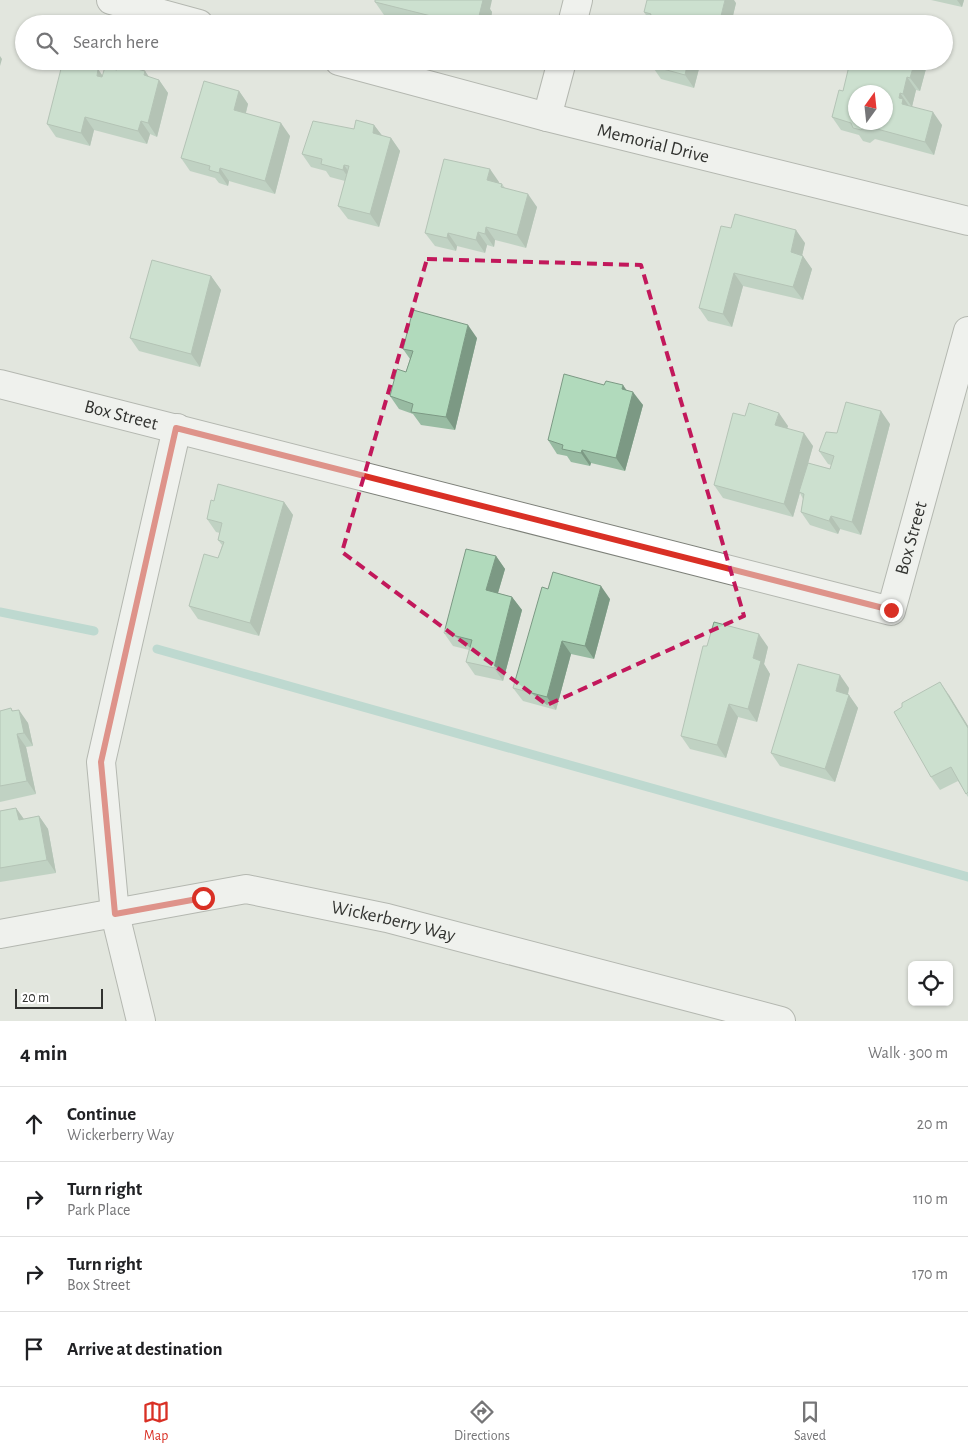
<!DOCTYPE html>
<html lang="en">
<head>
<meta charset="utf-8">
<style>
	:root { --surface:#fff; --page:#f2f2f2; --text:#202124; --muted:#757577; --line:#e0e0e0; --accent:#d93025 }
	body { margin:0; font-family:"Alegreya Sans",sans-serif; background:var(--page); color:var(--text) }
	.controls { position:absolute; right:15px; bottom:15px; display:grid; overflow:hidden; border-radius:8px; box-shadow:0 1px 4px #0004 }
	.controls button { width:45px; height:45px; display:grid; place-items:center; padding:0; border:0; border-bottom:1px solid var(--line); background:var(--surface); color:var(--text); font:25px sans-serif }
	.compass { position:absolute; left:848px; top:85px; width:45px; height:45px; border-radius:50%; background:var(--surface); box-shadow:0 1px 4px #0004; rotate:15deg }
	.scale { position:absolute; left:15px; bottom:12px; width:88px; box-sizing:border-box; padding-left:5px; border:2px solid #323330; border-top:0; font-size:14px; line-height:18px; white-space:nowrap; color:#323330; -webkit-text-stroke:4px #fff; paint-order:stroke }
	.stop { position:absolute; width:15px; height:15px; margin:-11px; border:4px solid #d93025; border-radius:50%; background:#fff }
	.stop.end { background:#d93025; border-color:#fff; box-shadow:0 1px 5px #0008 }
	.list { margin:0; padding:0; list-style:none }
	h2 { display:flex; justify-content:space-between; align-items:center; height:65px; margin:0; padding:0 20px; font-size:21px }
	h2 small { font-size:16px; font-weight:400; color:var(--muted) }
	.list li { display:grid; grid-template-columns:32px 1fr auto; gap:15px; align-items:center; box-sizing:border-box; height:75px; padding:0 20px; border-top:1px solid var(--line) }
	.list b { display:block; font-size:19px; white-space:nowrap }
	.list p { margin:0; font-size:16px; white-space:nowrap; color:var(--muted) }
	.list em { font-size:16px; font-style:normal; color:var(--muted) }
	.icon { flex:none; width:28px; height:28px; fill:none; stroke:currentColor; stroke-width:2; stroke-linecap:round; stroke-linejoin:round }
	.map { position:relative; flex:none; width:968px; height:1021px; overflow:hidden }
	.search { position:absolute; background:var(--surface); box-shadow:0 1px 4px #0004; left:15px; right:15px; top:15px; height:55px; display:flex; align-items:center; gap:12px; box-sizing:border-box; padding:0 18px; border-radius:28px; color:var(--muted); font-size:19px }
	.sheet { height:365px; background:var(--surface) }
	nav { display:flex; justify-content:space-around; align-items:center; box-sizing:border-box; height:70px; border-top:1px solid var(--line); background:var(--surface); font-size:14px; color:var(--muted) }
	nav a { display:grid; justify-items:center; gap:2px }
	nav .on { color:var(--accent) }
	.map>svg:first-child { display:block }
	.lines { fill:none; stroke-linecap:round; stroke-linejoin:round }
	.stream { stroke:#92cabe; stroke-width:9 }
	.minor-casing { stroke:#7d8079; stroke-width:30 }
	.minor { stroke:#fff; stroke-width:28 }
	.wall { fill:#98bba2 }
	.shaded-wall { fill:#7c9984 }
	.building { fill:#b1dabc; stroke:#7c9984; fill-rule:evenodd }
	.route { stroke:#d93025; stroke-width:6 }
	.marked { fill:none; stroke:#c2185b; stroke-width:4; stroke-dasharray:10 6; stroke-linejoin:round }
	.labels { text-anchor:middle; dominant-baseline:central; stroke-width:4; stroke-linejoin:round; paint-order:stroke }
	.street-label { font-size:19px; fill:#323330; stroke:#fff }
</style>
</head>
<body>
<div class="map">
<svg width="968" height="1021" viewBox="0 0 968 1021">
	<rect width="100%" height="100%" fill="#e2e6de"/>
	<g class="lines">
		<path class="stream" d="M0 612 94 631
			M157 649 968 877"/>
		<g class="minor-casing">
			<g id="minor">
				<path d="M111 0 199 24"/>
				<path d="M572 24 578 0"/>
				<path id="s1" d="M339 61 547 117 968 221"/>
				<path d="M547 117 562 61"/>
				<path id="s2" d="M0 384 891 611 968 331"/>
				<path id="s3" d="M0 934 246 889 387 918 781 1021"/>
				<path d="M141 1021 115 914 101 762 177 428"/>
			</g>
		</g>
		<use href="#minor" class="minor"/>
	</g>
	<path class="wall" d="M931 0H964L962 7Z
		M375 2 490 9 492 12 490 24H420L384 15Z
		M736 3 731 24H648L649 20 644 12Z
		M701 61 694 88 661 79 652 66Z
		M847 61H924L927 65 920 91 916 90 912 106 942 125 934 155 875 139 870 143 863 141 859 135 841 130 832 117 843 91 849 69 846 65Z
		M103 75 149 77 159 80 168 93 157 137 150 134 147 144 94 130 90 146 56 137 47 124Z
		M239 91 248 104 246 113 290 136 275 194 229 181 228 186 219 183 215 178 190 171 181 158Z
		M374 125 382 136 391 138 400 151 379 227 348 219 338 206 345 181 330 177 326 171 311 167 302 154 354 129Z
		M499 182 498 183 502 184 505 188 537 207 526 248 495 240 494 247 487 245 485 253 457 246 456 251 435 246 425 233Z
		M731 228 805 243 802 255 812 269 803 300 743 286 732 327 708 321 699 308Z
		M211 276 221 290 200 367 139 351 130 338Z
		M477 338 455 430 421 425 413 414 399 409 390 396 406 372 410 359 403 349Z
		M626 390 643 405 625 471 591 463 590 466 571 462 567 456 557 454 548 440Z
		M745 416 788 426 787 428 813 446 808 463 830 469 831 465 828 464 819 451 837 433 890 424 861 535 840 529 838 534 810 525 801 512 803 499 800 493 793 517 723 498 714 485Z
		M214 501 284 502 293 515 259 636 198 619 189 606 218 558 222 545 218 540 220 533 216 532 207 519Z
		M496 556 505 569 498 593 512 597 522 610 503 681 475 675 466 662 469 650 453 646 444 633Z
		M548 589 610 599 594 659 571 654 556 710 523 701 513 688Z
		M768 647 764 664 770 674 757 722 738 717 726 758 690 749 681 736Z
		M849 688 848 694 858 708 835 782 780 766 771 753Z
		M949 695 968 726V797L958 781 940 790 931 777Z
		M11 708 13 711 28 723 33 746 26 747 36 794 0 802V711Z
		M16 808 24 819 39 816 48 829 56 873 0 882V811Z"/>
	<path class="shaded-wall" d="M481 0H492L490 9 492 12 490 24H477Z
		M725 0H734L736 3 731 24H719Z
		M957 0H964L962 7Z
		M0 56 2 59 0 66Z
		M688 61H701L694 88 685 75Z
		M915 61H924L927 65 920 91 910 78Z
		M98 69 107 82 97 76Z
		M145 71 154 84 144 75Z
		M907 77 916 90 912 107 903 94Z
		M159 80 168 93 157 137 148 123Z
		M239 91 248 104 243 123 234 110Z
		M900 93 909 106 911 117 899 98Z
		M933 112 942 125 934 155 925 142Z
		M85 117 94 130 90 146 81 133Z
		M141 121 150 134 147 144 138 131Z
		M281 123 290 136 275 194 265 181Z
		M374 125 384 138 373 133Z
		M391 138 400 151 379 227 370 214Z
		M344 165 353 178 352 183 343 170Z
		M220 168 229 181 228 186 219 173Z
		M490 169 499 182 496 193 487 180Z
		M528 194 537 207 526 248 517 235Z
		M486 227 495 240 494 247 485 234Z
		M796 230 805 243 800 265 791 252Z
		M478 232 487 245 485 253 476 240Z
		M448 233 457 246 456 251 447 238Z
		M803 256 812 269 803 300 793 287Z
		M734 273 743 286 732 327 723 314Z
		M211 276 221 290 200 367 191 354Z
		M468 325 477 338 455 430 446 417Z
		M623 385 632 398 633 392 643 405 625 471 616 458 622 389Z
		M881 411 890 424 861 535 852 522Z
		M779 413 788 426 784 438 775 425Z
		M804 433 813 446 793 517 784 504Z
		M582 450 591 463 590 466 581 453Z
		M284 502 293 515 259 636 250 623Z
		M831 516 840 529 838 534 829 521Z
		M496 556 505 569 495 603 486 590Z
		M601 586 610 599 594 659 585 646Z
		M512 597 522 610 503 681 494 668Z
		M759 634 768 647 764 664 770 674 757 722 748 709 753 658Z
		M562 641 571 654 556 710 547 697Z
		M840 675 849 688 846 704 836 691Z
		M940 682 949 695 968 726V728Z
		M849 695 858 708 835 782 825 769Z
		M729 704 738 717 726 758 717 745Z
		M19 710 28 723 33 746 24 733Z
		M17 734 26 747 36 794 27 781Z
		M16 808 25 821 19 820Z
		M39 816 48 829 56 873 47 860Z"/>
	<path class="building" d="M375 0H483L477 24H463L375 2Z
		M647 0H725L719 24H713L705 22V24H648L651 14 644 12Z
		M63 61H67L98 69 97 76 102 77 105 67 117 70 118 64 145 71 144 75 159 80 148 123 141 121 138 131 85 117 81 133 47 124Z
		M653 61H688L685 75 652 66Z
		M847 61H915L910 78 907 77 903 94 900 93 899 98 903 99 902 104 933 112 925 142 866 126 861 130 853 128 851 123 832 117 839 90 843 91 849 66 846 65ZM856 92H886V122H856Z
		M204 81 239 91 234 110 281 123 265 181 220 168 219 173 209 170 210 166 181 158Z
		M356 120 374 125 373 133 391 138 370 214 338 206 349 166 344 165 343 170 321 164 322 159 302 154 313 121 354 129Z
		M444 159 490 169 487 180 502 184 501 187 528 194 517 235 486 227 485 234 478 232 476 240 448 233 447 238 425 233Z
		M735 214 796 230 791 252 803 256 793 287 734 273 723 314 699 308 721 226 731 228Z
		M152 260 211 276 191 354 130 338Z
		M413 310 468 325 446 417 411 412 413 404 390 396 397 369 406 372 413 351 403 349Z
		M564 374 604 385 606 381 623 385 622 389 633 392 616 458 582 450 581 453 562 449 563 445 548 440Z
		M846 402 881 411 852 522 831 516 829 521 801 512 804 494 799 492 808 463 830 469 834 456 819 451 826 432 837 433Z
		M749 403 779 413 775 425 804 433 784 504 714 485 733 413 745 416Z
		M218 484 284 502 250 623 189 606 204 554 218 558 224 542 218 540 222 523 207 519 211 500 214 501Z
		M466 549 496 556 486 590 512 597 494 668 466 662 472 640 444 633Z
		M553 572 601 586 585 646 562 641 547 697 513 688 542 587 548 589Z
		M714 622 759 634 753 658 761 661 748 709 729 704 717 745 681 736 703 646H707Z
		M798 664 840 675 836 691 849 695 825 769 771 753Z
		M940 682 968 728V792L966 794 951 767 931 777 894 712 902 707V703Z
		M11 708 12 711 19 710 24 733 17 734 27 781 0 786V711Z
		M16 808 19 820 39 816 47 860 0 868V811Z"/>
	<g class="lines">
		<path class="route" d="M203 898 115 914 101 762 176 428 891 610"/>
	</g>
	<path d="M0 0H968V1021H0ZM427 259 641 265 744 616 547 705 342 552Z" fill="#e2e6de" fill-opacity=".55" fill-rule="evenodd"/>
	<path class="marked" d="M427 259 641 265 744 616 547 705 342 552Z"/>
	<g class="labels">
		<g class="street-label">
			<text stroke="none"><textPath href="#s1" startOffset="325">Memorial Drive</textPath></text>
			<text stroke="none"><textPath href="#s2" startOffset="125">Box Street</textPath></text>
			<text stroke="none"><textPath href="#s2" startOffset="995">Box Street</textPath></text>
			<text stroke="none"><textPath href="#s3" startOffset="401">Wickerberry Way</textPath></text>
		</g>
	</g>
</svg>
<div class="controls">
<button><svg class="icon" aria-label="locate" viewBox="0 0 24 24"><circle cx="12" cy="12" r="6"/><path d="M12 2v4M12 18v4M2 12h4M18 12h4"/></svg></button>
</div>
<svg class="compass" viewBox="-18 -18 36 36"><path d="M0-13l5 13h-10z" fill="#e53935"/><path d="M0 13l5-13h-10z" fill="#757577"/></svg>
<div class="scale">20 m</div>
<div class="stop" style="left:203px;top:898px"></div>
<div class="stop end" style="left:891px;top:610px"></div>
<div class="search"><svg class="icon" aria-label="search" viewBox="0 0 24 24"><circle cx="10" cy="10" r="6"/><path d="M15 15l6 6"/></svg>Search here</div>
</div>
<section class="sheet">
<h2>4 min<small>Walk · 300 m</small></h2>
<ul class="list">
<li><svg class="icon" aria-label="ahead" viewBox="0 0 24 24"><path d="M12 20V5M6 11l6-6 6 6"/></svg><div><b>Continue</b><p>Wickerberry Way</p></div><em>20 m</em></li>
<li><svg class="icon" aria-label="right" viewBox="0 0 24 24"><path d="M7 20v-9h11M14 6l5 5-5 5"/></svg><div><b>Turn right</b><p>Park Place</p></div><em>110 m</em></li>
<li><svg class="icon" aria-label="right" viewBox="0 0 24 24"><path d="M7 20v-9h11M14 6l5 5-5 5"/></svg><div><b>Turn right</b><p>Box Street</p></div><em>170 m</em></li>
<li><svg class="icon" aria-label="arrive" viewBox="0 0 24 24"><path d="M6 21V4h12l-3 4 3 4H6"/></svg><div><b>Arrive at destination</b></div></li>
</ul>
</section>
<nav>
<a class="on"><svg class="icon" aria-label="map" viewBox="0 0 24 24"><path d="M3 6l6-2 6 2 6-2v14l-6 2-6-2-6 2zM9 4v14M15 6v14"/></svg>Map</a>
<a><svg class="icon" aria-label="directions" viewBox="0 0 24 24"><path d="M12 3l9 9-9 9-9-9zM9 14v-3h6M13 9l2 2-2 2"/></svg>Directions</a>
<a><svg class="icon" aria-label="saved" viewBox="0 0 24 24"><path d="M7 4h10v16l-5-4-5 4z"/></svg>Saved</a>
</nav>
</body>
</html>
